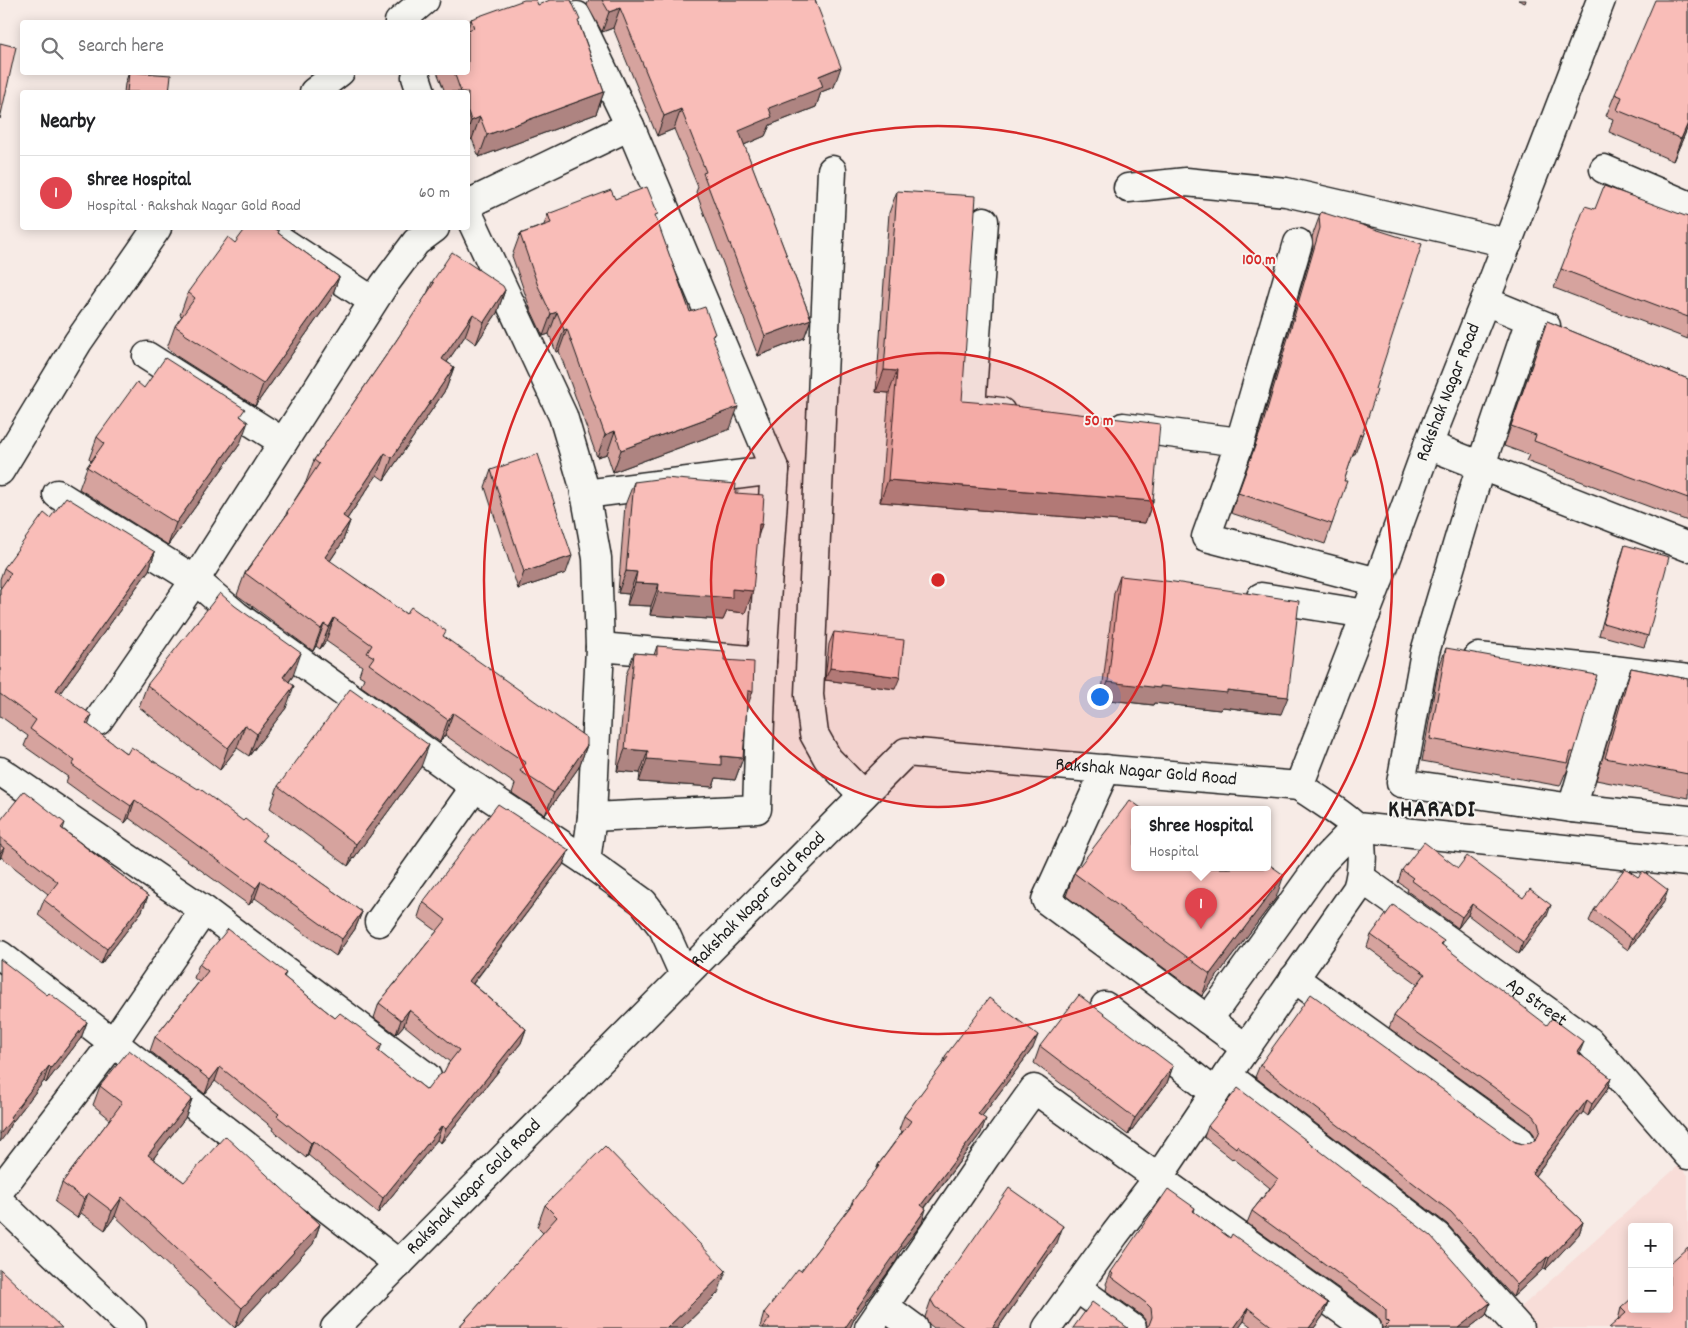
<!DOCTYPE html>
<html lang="en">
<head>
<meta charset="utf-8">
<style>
	:root { --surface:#fff; --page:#f2f2f2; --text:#202124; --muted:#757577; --line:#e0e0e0; --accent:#1f6fb2 }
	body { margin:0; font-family:Dekko,sans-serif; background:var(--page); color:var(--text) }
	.controls { position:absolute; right:15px; bottom:15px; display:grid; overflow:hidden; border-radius:5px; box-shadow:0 2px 12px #0003 }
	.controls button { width:45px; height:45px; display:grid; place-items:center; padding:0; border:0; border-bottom:1px solid var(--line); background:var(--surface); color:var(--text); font:25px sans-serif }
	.you { position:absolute; left:1099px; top:696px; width:18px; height:18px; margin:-12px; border:4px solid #fff; border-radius:50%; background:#1a73e8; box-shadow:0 0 0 8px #1a73e833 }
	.badge { display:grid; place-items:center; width:32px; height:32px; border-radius:50%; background:var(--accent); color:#fff; font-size:16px; font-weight:700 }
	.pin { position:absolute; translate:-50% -41px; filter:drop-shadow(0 1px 2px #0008) }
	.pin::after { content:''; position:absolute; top:26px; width:18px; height:15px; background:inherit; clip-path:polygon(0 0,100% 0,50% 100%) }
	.popup { position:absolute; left:1131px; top:806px; width:140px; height:65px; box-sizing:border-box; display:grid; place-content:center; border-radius:5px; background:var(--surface); filter:drop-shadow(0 1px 4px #0005); font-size:16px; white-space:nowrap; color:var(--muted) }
	.popup b { font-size:19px; color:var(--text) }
	.popup::after { content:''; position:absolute; left:50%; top:100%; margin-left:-10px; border:10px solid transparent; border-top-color:var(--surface) }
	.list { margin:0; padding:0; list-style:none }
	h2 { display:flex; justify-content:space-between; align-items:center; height:65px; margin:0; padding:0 20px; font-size:21px }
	h2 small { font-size:16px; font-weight:400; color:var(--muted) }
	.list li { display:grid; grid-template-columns:32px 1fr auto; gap:15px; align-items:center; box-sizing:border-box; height:75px; padding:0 20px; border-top:1px solid var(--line) }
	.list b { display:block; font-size:19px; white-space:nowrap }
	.list p { margin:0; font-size:16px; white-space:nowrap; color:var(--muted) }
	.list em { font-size:16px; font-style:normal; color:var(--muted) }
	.icon { flex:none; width:28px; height:28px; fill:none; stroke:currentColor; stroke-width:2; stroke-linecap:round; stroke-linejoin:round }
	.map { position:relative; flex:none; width:1688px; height:1328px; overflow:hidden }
	.search { position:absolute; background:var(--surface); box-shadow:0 2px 12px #0003; left:20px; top:20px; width:450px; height:55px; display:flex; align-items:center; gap:12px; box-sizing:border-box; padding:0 18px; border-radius:5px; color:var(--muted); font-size:19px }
	.panel { position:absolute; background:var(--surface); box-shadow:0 2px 12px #0003; left:20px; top:90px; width:450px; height:140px; border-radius:5px }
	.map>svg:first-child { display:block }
	.built { fill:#f8ddd8; fill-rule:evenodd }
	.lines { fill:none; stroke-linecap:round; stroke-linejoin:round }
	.minor-casing { stroke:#1c1c1c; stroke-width:31 }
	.minor { stroke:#f6f6f2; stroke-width:28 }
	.wall { fill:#d6a39e; stroke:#1c1c1c }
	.shaded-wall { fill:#ae8481; stroke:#1c1c1c }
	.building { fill:#f9bdb8; stroke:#1c1c1c }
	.ring { fill:none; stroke:#d62828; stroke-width:2.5 }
	.labels { text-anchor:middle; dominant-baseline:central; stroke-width:4; stroke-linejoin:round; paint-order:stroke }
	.street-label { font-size:19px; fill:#1c1c1c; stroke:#f6f6f2 }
	.district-label { font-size:24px; font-weight:bold; letter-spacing:1px; fill:#1c1c1c; stroke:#f6f6f2 }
	.centre { fill:#d62828; stroke:#f6f6f2; stroke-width:2.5 }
	.ring-label { font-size:15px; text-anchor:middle; font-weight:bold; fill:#d62828; stroke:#f6f6f2; stroke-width:4; stroke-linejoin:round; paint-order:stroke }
</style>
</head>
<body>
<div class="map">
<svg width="1688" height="1328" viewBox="0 0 1688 1328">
	<rect width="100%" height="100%" fill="#f7ebe6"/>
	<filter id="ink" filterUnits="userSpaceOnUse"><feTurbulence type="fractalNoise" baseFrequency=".02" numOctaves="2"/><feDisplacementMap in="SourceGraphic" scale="10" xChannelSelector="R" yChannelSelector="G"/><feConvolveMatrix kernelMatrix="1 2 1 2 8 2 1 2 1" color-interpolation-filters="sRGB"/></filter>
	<g filter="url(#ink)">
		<path class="built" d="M1679 1165 1688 1175V1328H1535L1519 1309ZM1632 1227H1669V1309H1632Z"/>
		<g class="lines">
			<g class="minor-casing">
				<g id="minor">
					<path d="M577 16 630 126 775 470 762 661 600 647"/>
					<path d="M399 22 425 0"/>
					<path d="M416 77 421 92"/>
					<path d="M314 92 340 72"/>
					<path d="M1604 169 1688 205"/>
					<path d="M832 170 809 695 814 734 828 759 863 795"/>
					<path d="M1128 188 1186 182 1286 192 1508 243"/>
					<path d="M468 204 630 126"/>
					<path d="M468 213 563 416 584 487 597 558 600 647 592 817 586 861"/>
					<path d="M984 221 971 408 1001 412"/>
					<path d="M262 228 373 301"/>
					<path d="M1485 301 1546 326"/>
					<path d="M1530 320 1481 465 1425 652 1401 783 1572 808 1688 820"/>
					<path d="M147 356 283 442"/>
					<path d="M1123 427 1240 442 1206 537 1378 582"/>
					<path d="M1240 442 1298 243"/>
					<path d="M1428 445 1688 547"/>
					<path d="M0 471 78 342 157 228"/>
					<path d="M57 494 195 580 236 615 475 787 586 861 643 902 663 928 684 975"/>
					<path d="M585 494 775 470"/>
					<path d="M1261 597 1366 614"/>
					<path d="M1478 657 1613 670 1688 679"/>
					<path d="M98 721 195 580 384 285 416 242 435 228"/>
					<path d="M1106 769 1046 900 1246 1048"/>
					<path d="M0 771 204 910 427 1077"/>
					<path id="s1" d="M1299 786 1378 582 1428 445 1485 301 1601 0"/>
					<path d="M1572 808 1613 670"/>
					<path d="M592 817 757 809 762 661"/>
					<path id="s2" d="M1361 878 1589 1041 1688 1155"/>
					<path d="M379 922 475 787"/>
					<path d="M0 955 399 1264"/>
					<path d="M1294 978 1520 1141"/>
					<path d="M1105 1006 1215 1093"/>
					<path d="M1208 1020 1321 863 1356 827 1688 862"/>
					<path d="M1227 1075 1437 1236 1519 1328"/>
					<path d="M0 1190 113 1043 204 910"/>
					<path d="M0 1202 132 1328"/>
					<path d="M1077 1288 1132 1328"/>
					<path id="s3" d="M335 1328 906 752 1299 786"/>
					<path d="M869 1328 884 1306"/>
					<path d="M914 1328 884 1306 986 1156 1034 1089 1367 1328"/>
					<path d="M1047 1328 1115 1234 1158 1178 1227 1075 1357 889C1362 874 1365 843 1356 828 1353 821 1309 793 1299 786"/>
				</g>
			</g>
			<use href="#minor" class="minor"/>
		</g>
		<path class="wall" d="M589 0H815L834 87 821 92 816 107 770 125 765 136 744 145 811 319 804 338 758 356 696 192 698 187 674 129 657 136 613 28 602 32 587 5Z
			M1518 0H1526L1525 3Z
			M1688 0V127L1673 161 1650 151 1651 150 1609 132 1613 119 1606 116 1615 94Z
			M538 5 579 23 604 92 596 114 479 157 472 139 468 141V92H445L437 72H468V28L471 19Z
			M129 72 169 92H124L125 84Z
			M897 191 962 401 1153 501 1145 523 880 502 889 393 876 392 889 213Z
			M615 199 656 219 690 312 713 339 730 429 613 472 607 454 597 457 559 351 556 352 549 334 543 336 530 308 512 256 520 234 544 225 548 214Z
			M1595 209 1688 217V339L1554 288 1561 269Z
			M1321 212 1375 389 1362 435 1355 454H1353L1344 481 1332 524 1325 544 1231 513 1255 446 1313 247 1312 237Z
			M278 233 339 277 331 299 255 406 175 355V354L167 348 175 326 182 316 180 315 188 292 235 243Z
			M432 282 505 290 497 313 476 344 465 336 447 362 454 367 446 389 384 480 377 475 347 519 350 521 342 543 330 561 406 614 444 637 587 745 579 767 545 815 512 793 515 784 445 735 440 742 361 686 364 678 359 675 362 666 326 641 320 649 316 646 313 651 237 595 245 573 285 517 287 512 306 482 314 460 396 341 426 296Z
			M1547 321 1688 379V521L1526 461 1529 455 1504 446Z
			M144 388 242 417 240 444 168 545 79 489 87 467 91 461 89 459 97 437Z
			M491 470 566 573 518 589 485 487Z
			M634 482 735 493 762 524 758 537 745 613 727 611 723 620 650 615 651 606 627 605 629 594 618 593 625 505Z
			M50 518 155 552 149 570 60 693 88 725 127 754 263 841 362 912 355 929 336 956 255 898 249 905 129 818 125 823 99 806 66 782 68 777 24 746 28 736 0 716V589L1 587H0V579L4 568Z
			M1625 545 1648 636 1644 647 1599 635 1621 557Z
			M1120 576 1281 714 1222 707 1220 710 1154 703 1153 705 1101 699 1114 593Z
			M834 632 895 689 825 680 829 644Z
			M657 646 724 660 747 707 743 758 735 780 716 778 713 787 639 782 640 773 617 771 626 675 634 653 654 655Z
			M1446 648 1574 752 1566 774H1565L1560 786 1422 761 1438 670Z
			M1631 668 1688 679V798L1596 780 1623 690Z
			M293 676 289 682 286 708 249 756 237 748 220 770 139 707 147 685Z
			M421 767 348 866 270 808 278 786Z
			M1135 810 1276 898 1202 996 1066 896 1074 873Z
			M0 821 65 823 63 829 148 896 142 911 101 964 38 915 44 900 48 894 1 857 0 859Z
			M569 850 563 865 473 984 526 1029 521 1043 441 1143 437 1140 378 1213 308 1155 306 1158 272 1130 273 1128 215 1081 205 1094 150 1051 155 1037 199 982 194 978 199 964 286 973 284 977 335 1018 382 1044 379 1052 427 1090 444 1072 450 1062 404 1025 396 1034 374 1018 379 1003 437 931 418 917 423 902Z
			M1458 868 1523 898 1547 916 1519 954 1468 915 1458 928 1407 891 1408 889 1398 882 1402 870Z
			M1638 877 1664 902 1628 950 1589 921 1594 910Z
			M1371 935 1444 941 1442 945 1579 1054 1611 1078 1607 1090 1588 1116 1583 1112 1535 1176 1583 1222 1579 1234 1545 1270 1543 1269 1513 1297 1447 1224 1255 1077 1260 1065 1523 1144 1531 1143 1535 1140 1534 1134 1529 1128 1389 1028 1394 1016 1418 984 1367 947Z
			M47 995 87 1022 81 1038 46 1083 44 1081 10 1125 6 1134Z
			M1040 1046 1173 1066 1167 1083 1128 1135 1034 1063Z
			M1033 1048 982 1116 981 1133 925 1208 922 1223 899 1253 897 1260 854 1319 850 1328H761L760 1327 764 1313 801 1271 850 1207 852 1202 876 1170 878 1165 902 1132 899 1130 904 1116 942 1066 946 1055Z
			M100 1086 192 1099 185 1118 153 1159 184 1182 320 1224 313 1244 235 1328 115 1216 105 1230 81 1213 77 1218 55 1202 62 1183 110 1119 93 1105Z
			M1208 1126 1490 1303 1486 1315 1469 1328H1382L1381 1322 1376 1315 1247 1223 1252 1211 1270 1188 1233 1158 1232 1159 1204 1137Z
			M545 1205 718 1293 682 1328H458L543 1233 537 1227Z
			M1195 1208 1194 1212 1230 1238 1328 1303 1323 1316 1314 1328H1253L1244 1321 1239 1328H1145L1147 1326 1146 1321 1141 1315 1106 1290 1107 1286 1106 1284 1111 1272Z
			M1057 1243 998 1328H934L929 1324 925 1317 931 1300Z
			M1621 1308 1688 1328 1618 1320Z"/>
		<path class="shaded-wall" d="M620 8 613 28 602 32 609 12Z
			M841 67 834 87 821 92 816 107 770 125 765 136 732 150 739 131 769 108 819 76Z
			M604 92 596 114 479 157 487 135Z
			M681 109 674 129 657 136 664 116Z
			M480 117 472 139 468 141V130L471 121Z
			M1688 123V127L1673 161 1681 139Z
			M339 277 331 299 255 406 263 384Z
			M505 290 497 313 476 344 484 322Z
			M557 312 549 334 543 336 551 314Z
			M473 314 465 336 434 381 442 359Z
			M811 319 804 338 758 356 765 336Z
			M567 329 559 351 556 352 564 330Z
			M454 367 446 389 384 480 392 458Z
			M884 370 897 371 889 393 876 392Z
			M738 407 730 429 613 472 621 450Z
			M248 422 240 444 168 545 176 523Z
			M615 431 607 454 597 457 605 435Z
			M385 453 377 475 334 538 343 516Z
			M888 480 1153 501 1145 523 880 502Z
			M350 521 342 543 317 580 325 557Z
			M759 524H762L754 546Z
			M155 552 149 570 50 707 56 690Z
			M572 556 566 573 518 589 524 572Z
			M626 571 637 572 629 594 618 593Z
			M635 583 659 584 651 606 627 605Z
			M732 589 753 591 745 613 727 611 723 620 650 615 658 592Z
			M334 618 326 641 320 649 329 627Z
			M324 624 316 646 313 651 321 629Z
			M301 653 293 676 275 699 283 677Z
			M830 668 900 677 895 689 825 680Z
			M1108 682 1227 690 1288 697 1281 714 1222 707 1220 710 1154 703 1153 705 1101 699Z
			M294 686 286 708 249 756 257 734Z
			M748 691H753L745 713Z
			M453 713 445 735 440 742 448 720Z
			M92 715 86 732V723Z
			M245 725 237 748 220 770 228 748Z
			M429 745 421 767 348 866 356 844Z
			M587 745 579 767 545 815 554 793Z
			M625 749 648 751 640 773 617 771Z
			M721 756 743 758 735 780 716 778 713 787 639 782 647 759Z
			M135 800 129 818 125 823 131 806Z
			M4 848 0 859V853Z
			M569 850 563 865 464 995 469 981Z
			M1284 875 1276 898 1202 996 1210 974Z
			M261 881 255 898 249 905 256 888Z
			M1668 890 1664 902 1628 950 1632 939Z
			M148 896 142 911 101 964 107 949Z
			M1472 904 1468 915 1458 928 1462 917Z
			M1551 905 1547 916 1519 954 1523 942Z
			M362 912 355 929 336 956 342 939Z
			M409 1010 404 1025 396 1034 401 1020Z
			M87 1022 81 1038 46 1083 51 1068Z
			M526 1029 521 1043 441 1143 446 1129Z
			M1038 1035 1033 1048 974 1127 978 1114Z
			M1584 1042 1579 1054 1577 1052Z
			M49 1066 44 1081 10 1125 6 1134 0 1142V1134L10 1117Z
			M1173 1066 1167 1083 1128 1135 1135 1118Z
			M220 1067 215 1081 205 1094 210 1080Z
			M1611 1078 1607 1090 1588 1116 1592 1104Z
			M192 1099 185 1118 141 1174 148 1155Z
			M1587 1100 1583 1112 1528 1185 1532 1173Z
			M986 1119 981 1133 916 1219 921 1205Z
			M442 1126 437 1140 378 1213 383 1198Z
			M313 1141 308 1155 306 1158 311 1143Z
			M88 1193 81 1213 77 1218 84 1199Z
			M122 1197 115 1216 105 1230 112 1211Z
			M926 1209 922 1223 899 1253 897 1260 854 1319 851 1326 850 1328H845L855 1311 900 1245Z
			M1583 1222 1579 1234 1545 1270 1549 1258Z
			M320 1224 313 1244 235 1328 242 1308Z
			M1063 1226 1057 1243 998 1328H992Z
			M1547 1257 1543 1269 1513 1297 1517 1285Z
			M726 1271 718 1293 682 1328H667Z
			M1328 1303 1323 1316 1314 1328H1309Z
			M1490 1303 1486 1315 1469 1328H1458Z
			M1248 1308 1244 1321 1239 1328H1234Z"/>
		<path class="building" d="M524 0H536L538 5 550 0H571L580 20 578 21 604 92 487 135 480 117 471 121 468 111V92H461L454 72H468V30L474 28 471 19Z
			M602 0H815L841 67 819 76 823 87 769 108 772 117 739 131 811 319 765 336 703 173 706 172 681 109 664 116 620 8 609 12Z
			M1655 0H1688V123L1681 139 1659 129V127L1617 110 1622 97 1615 94Z
			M0 43 16 47 0 119Z
			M129 72 171 75 169 92H127Z
			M1604 186 1688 217V317L1561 269 1585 206 1595 209Z
			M647 187 658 214 655 215 690 312 705 307 715 334 712 335 738 407 621 450 615 431 605 435 567 329 564 330 557 312 551 314 538 286 520 234 551 223 548 214 611 190 615 199Z
			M897 191 976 196 962 401 998 404 1160 424 1153 501 888 480 897 371 884 370Z
			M1321 212 1422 244 1375 389 1377 390 1362 435 1360 434 1344 481H1347L1332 524 1238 493 1262 427 1320 228 1319 217Z
			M246 228H274L279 231 278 233 339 277 263 384 183 333 184 332 175 326 195 298 188 292 228 237 235 243Z
			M452 252 503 286 505 290 484 322 473 314 442 359 454 367 392 458 385 453 343 516 350 521 325 557 406 614 411 607 446 631 443 636 587 738V745L554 793 520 771 526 763 453 713 448 720 369 664 374 657 367 653 372 645 334 618 329 627 324 624 321 629 245 573 288 513 287 512 319 464 314 460 396 341 434 283 432 282Z
			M1547 321 1688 379V498L1534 441 1536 435 1511 426Z
			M165 358 245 409 240 416 248 422 176 523 87 467 104 443 97 437 137 382 144 388Z
			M538 454 572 556 524 572 491 470Z
			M665 478 736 484 735 493 764 495 762 524H759L753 591 732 589V598L658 592 659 584 635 583 637 572 626 571 634 482Z
			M66 497 155 552 56 690 92 715 86 723 127 754 131 747 198 789 199 788 243 821 245 819 266 835 262 840 362 912 342 939 261 881 256 888 135 800 131 806 106 789 72 765 75 761 30 729 36 720 0 694V589L11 573 4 568 44 513 50 518Z
			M1625 545 1669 557 1648 636 1603 623Z
			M1120 576 1174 582 1299 601 1288 697 1227 690V693L1160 686V688L1108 682Z
			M220 593 235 606 301 653 283 677 294 686 257 734 245 725 228 748 147 685Z
			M834 632 904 640 900 677 830 668Z
			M657 646 725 651 724 660 754 662 753 691H748L743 758 721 756V765L647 759 648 751 625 749 634 653 657 655Z
			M1446 648 1597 675 1574 752H1571L1568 763 1430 739Z
			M1631 668 1688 679V774L1605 758Z
			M350 689 429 745 356 844 278 786Z
			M24 791 65 823 61 828 148 896 107 949 44 900 58 882 0 837V821Z
			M1130 800 1144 810H1135V868H1267V863L1284 875 1210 974 1074 873Z
			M498 804 569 850 469 981 526 1029 446 1129 442 1126 383 1198 313 1141 311 1143 277 1116 279 1114 220 1067 210 1080 155 1037 208 971 199 964 228 929 286 973 283 976 335 1018 340 1013 382 1044 377 1050 427 1090 437 1077 444 1072 448 1064 459 1050 409 1010 401 1020 379 1003 446 920 423 902Z
			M1424 842 1458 868 1467 856 1523 898 1530 889 1551 905 1523 942 1472 904 1462 917 1411 880 1413 878 1402 870Z
			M0 845 4 848 0 853Z
			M1625 868 1638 877 1643 871 1668 890 1632 939 1594 910Z
			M1393 905 1444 941 1441 944 1547 1025 1552 1018 1584 1042 1577 1052 1611 1078 1592 1104 1587 1100 1532 1173 1583 1222 1549 1258 1547 1257 1517 1285 1451 1212 1260 1065 1311 994 1515 1142 1523 1144 1531 1143 1537 1138 1540 1130 1538 1122 1534 1116 1394 1016 1425 974 1371 935Z
			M0 959 47 995 49 993 87 1022 51 1068 49 1066 10 1117 12 1119 0 1134Z
			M1079 995 1173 1066 1135 1118 1040 1046Z
			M989 998 1038 1035 978 1114 986 1119 921 1205 926 1209 900 1245 901 1246 855 1311 856 1312 845 1328H763L770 1318 764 1313 798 1269 801 1271 853 1203 852 1202 879 1166 878 1165 911 1121 904 1116 948 1057 946 1055Z
			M129 1050 192 1099 148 1155 184 1182 225 1136 320 1224 242 1308 122 1197 112 1211 88 1193 84 1199 62 1183 122 1103 100 1086Z
			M1238 1088 1431 1236 1490 1303 1458 1328H1384L1389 1323 1386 1320V1310L1380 1304 1252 1211 1278 1179 1237 1146 1236 1148 1208 1126Z
			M605 1146 726 1271 667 1328H458L557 1217 545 1205Z
			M1009 1188 1063 1226 992 1328H965L935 1307 931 1300Z
			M1168 1189 1195 1208 1193 1211 1230 1238 1232 1234 1328 1303 1309 1328H1274L1248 1308 1234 1328H1145L1149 1325 1152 1317 1151 1308 1146 1303 1111 1277 1113 1274 1111 1272Z
			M1688 1247V1328H1609L1626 1313 1621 1308 1632 1298V1309H1669V1264Z
			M0 1269 62 1328H0Z
			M1092 1302 1128 1328H1073Z"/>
	</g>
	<circle cx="938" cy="580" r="227" fill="#d62828" fill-opacity=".12"/>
	<g class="ring">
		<circle cx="938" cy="580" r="227"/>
		<circle cx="938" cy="580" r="454"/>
	</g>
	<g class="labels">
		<g class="street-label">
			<text stroke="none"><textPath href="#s1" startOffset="421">Rakshak Nagar Road</textPath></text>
			<text stroke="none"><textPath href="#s3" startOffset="1052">Rakshak Nagar Gold Road</textPath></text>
			<text stroke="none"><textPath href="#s3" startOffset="602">Rakshak Nagar Gold Road</textPath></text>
			<text stroke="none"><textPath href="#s2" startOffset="215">Ap Street</textPath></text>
			<text stroke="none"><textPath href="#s3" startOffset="198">Rakshak Nagar Gold Road</textPath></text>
		</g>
		<g class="district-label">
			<text x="1432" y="811">KHARADI</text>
		</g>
	</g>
	<circle cx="938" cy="580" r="8" class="centre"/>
	<g class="ring-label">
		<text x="1259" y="264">100 m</text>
		<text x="1099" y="425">50 m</text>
	</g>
</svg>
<div class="controls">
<button>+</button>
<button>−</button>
</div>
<div class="you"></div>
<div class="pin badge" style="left:1201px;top:929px;background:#e0444e">1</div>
<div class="popup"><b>Shree Hospital</b>Hospital</div>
<div class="search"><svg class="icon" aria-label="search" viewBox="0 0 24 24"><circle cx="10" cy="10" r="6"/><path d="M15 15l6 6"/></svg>Search here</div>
<section class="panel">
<h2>Nearby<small></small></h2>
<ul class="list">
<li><span class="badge" style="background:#e0444e">1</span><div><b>Shree Hospital</b><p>Hospital · Rakshak Nagar Gold Road</p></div><em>60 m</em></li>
</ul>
</section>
</div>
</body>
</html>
